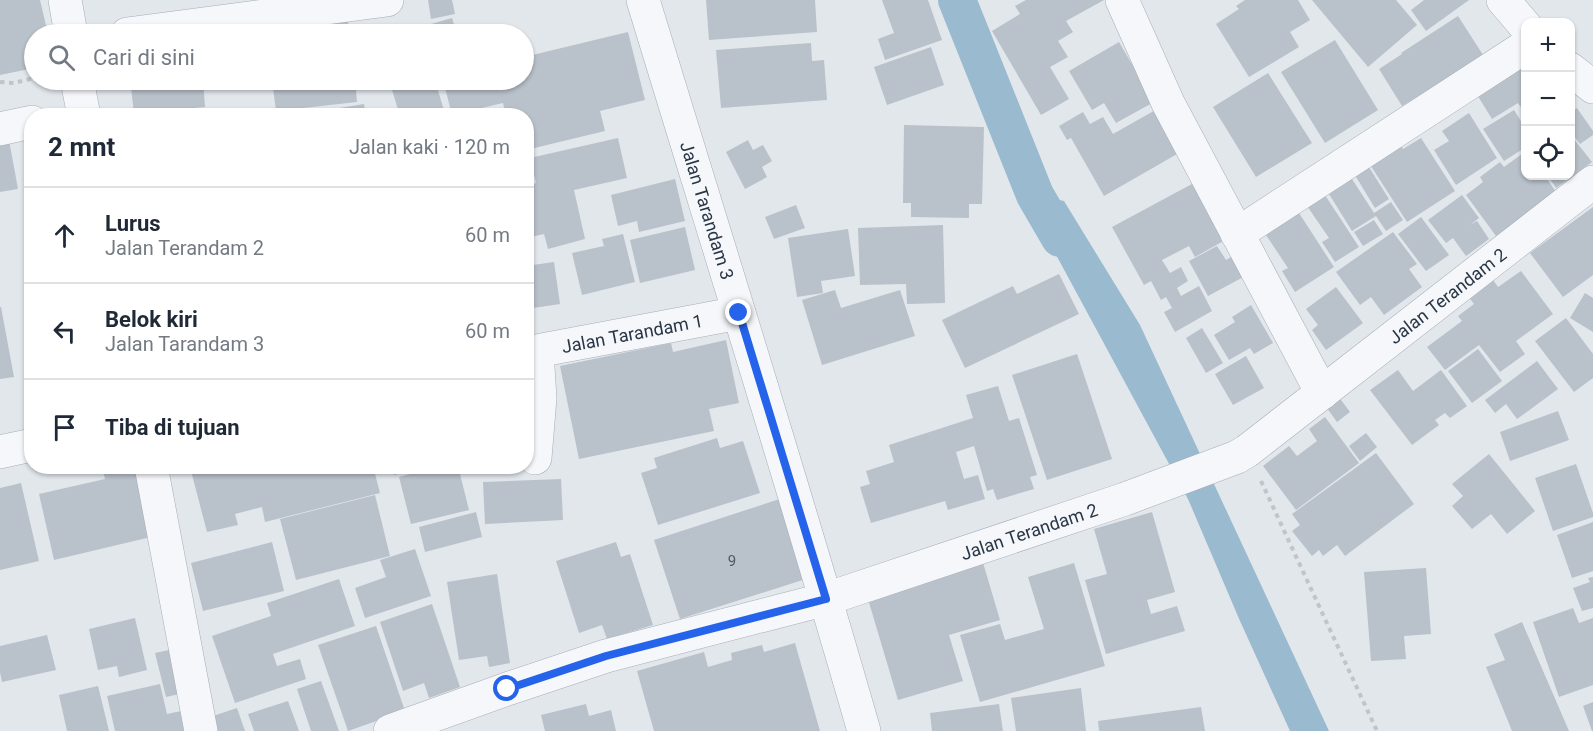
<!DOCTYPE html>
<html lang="id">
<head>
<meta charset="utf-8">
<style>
	:root { --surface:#fff; --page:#f2f2f3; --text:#1f2937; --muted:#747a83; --line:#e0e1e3 }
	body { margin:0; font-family:Roboto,sans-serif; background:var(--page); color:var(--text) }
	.controls { position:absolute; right:18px; top:18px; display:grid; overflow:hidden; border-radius:12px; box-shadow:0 2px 4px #0004 }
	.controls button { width:54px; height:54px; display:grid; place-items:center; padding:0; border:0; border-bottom:2px solid var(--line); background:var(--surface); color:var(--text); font:30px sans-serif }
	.stop { position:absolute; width:18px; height:18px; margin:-14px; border:4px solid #2563eb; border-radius:50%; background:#fff }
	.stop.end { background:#2563eb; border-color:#fff; box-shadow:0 2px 6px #0008 }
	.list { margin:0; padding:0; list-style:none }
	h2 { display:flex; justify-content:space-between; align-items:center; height:78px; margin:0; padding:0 24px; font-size:26px }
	h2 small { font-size:20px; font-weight:400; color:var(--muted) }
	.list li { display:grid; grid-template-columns:39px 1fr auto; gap:18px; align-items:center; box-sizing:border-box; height:96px; padding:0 24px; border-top:2px solid var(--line) }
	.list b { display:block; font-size:22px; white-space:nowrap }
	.list p { margin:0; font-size:20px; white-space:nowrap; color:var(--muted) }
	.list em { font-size:20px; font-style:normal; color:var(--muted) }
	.icon { flex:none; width:33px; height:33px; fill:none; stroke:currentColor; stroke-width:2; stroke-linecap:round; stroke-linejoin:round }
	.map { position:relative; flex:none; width:1593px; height:731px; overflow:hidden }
	.search { position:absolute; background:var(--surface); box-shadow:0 2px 4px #0004; left:24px; top:24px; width:510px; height:66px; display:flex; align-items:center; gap:15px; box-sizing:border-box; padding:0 21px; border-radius:33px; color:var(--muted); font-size:22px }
	.panel { position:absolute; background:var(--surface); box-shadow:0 2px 4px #0004; left:24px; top:108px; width:510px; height:366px; border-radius:24px }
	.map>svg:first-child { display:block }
	.water { fill:#9abacf }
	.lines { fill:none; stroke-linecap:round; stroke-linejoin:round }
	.canal { stroke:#9abacf; stroke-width:38 }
	.building { fill:#b9c1ca }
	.street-casing { stroke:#a6aeb7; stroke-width:34 }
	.path { stroke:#c0c5cb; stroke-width:4; stroke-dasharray:4.5 4.5; stroke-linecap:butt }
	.street { stroke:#f6f7fa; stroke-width:33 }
	.route { stroke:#2563eb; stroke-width:8 }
	.labels { text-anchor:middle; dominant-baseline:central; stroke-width:5; stroke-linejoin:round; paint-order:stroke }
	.number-label { font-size:15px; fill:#4c5967 }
	.street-label { font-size:18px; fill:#283646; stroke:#f2f6f9 }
</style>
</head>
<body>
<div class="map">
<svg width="1593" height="731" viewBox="0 0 1593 731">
	<rect width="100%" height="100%" fill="#e2e7ec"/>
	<path class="water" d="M1035 195 1064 201 1140 325 1329 731H1290L1240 621 1188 499 1041 227Z"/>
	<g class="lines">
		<path class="canal" d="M957 0 1035 195 1060 238"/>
	</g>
	<path class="building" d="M0 0H40L48 34H34V68L0 75Z
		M428 0H452L455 14 431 19Z
		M706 0H815L817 32 709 40Z
		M882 0H928L942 40 885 60 878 39 894 33Z
		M1026 0H1104L1066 21 1073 32 1058 41 1068 57 1050 67 1069 99 1041 115 992 31 1020 14 1015 6Z
		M1245 0H1298L1310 20 1290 32 1299 47 1249 77 1216 24 1239 9 1236 6Z
		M1312 0H1396L1417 25 1368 67Z
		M1424 0H1469L1426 31 1411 10Z
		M1458 16 1485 58 1428 95 1425 92 1402 106 1379 69 1402 54 1401 53Z
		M452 18 457 34H427L424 26Z
		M348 21 350 34H267V30Z
		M628 32 645 100 600 111 605 131 526 150V116H506L503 103 452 115 443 80H524V57Z
		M1335 40 1378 110 1325 143 1281 72Z
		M1119 42 1154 102 1116 123 1104 103 1092 110 1069 71Z
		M811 43 812 61 824 60 827 100 721 108 716 50Z
		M931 47 944 85 887 105 874 67Z
		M1526 62V115L1518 103 1492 119 1476 93Z
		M1268 73 1312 143 1256 177 1213 107Z
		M120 80H203L205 107 134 114 131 87 121 88Z
		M272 80H355L357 102 276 111Z
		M389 80H435L445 114 400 116Z
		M364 104 366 116H302V114Z
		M1159 108 1184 150 1104 196 1071 138 1067 140 1059 126 1083 112 1090 124 1103 117 1113 134Z
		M1577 108 1593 131V135L1580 144 1570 131V113Z
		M1514 110 1526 129V147L1504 161 1483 129Z
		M1469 113 1497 158 1456 185 1434 150 1449 141 1442 131Z
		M904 125 984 127 982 204H969V218L911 217V203H903Z
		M1570 134 1592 162 1556 188 1548 176H1570Z
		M618 138 627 178 574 190 585 239 548 249 544 234 526 238V186L536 183 530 158Z
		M1421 138 1455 191 1407 222 1367 160 1398 141 1403 149Z
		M9 140 18 189 0 192V141Z
		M748 140 753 150 763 145 772 161 762 167 767 177 745 189 726 152Z
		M1526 151V176H1545L1556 192 1496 236 1466 195 1483 182 1480 177 1500 162 1504 167Z
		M1367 164 1389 199 1375 208 1353 172Z
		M1203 178 1234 235 1195 257 1189 246 1162 260 1170 273 1181 267 1188 281 1177 288 1181 296 1199 286 1212 311 1175 332 1164 312 1172 308 1166 297 1161 300 1151 281 1144 285 1112 227Z
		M675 179 685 221 639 232 637 221 618 226 611 195Z
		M1352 179 1374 213 1391 202 1403 220 1386 231 1376 216 1352 231 1329 194Z
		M1323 192 1359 247 1335 262 1322 242 1329 238 1305 203Z
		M1462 195 1479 218 1470 225 1477 221 1489 239 1466 256 1453 238 1446 243 1428 220Z
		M796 205 805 228 774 239 765 217Z
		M1593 207V275L1563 297 1530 253Z
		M1299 213 1334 267 1295 292 1282 271 1288 268 1266 235Z
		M1421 217 1449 255 1426 271 1398 234Z
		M1374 220 1383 234 1363 246 1354 232Z
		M943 225 945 303 907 304 906 284 860 285 858 228Z
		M685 227 695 270 640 283 630 240Z
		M848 229 855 276 821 281 823 293 797 297 788 238Z
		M1393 232 1417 264 1409 269 1422 287 1384 315 1371 297 1360 305 1336 272Z
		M623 234 635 282 582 295 572 253 604 246 602 239Z
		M1217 246 1226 260 1237 254 1249 274 1208 296 1189 261Z
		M554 262 560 304 526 309V266Z
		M1521 271 1553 314 1516 341 1525 354 1500 372 1479 345 1445 370 1427 347 1462 321 1458 316 1474 304 1467 295 1491 277 1498 287Z
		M1059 274 1079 314 965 368 942 320 1013 286 1017 294Z
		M1336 287 1363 323 1326 350 1312 330 1318 325 1306 309Z
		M835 290 841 308 900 290 915 336 822 365 802 300Z
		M1585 293 1593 298V332L1570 318Z
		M1251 305 1273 343 1254 354 1250 348 1229 360 1214 335 1235 322 1232 317Z
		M0 307H1L14 377 0 379Z
		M32 315V359H30L25 316Z
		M1566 318 1593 354V378L1574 392 1535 341Z
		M1202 328 1223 363 1206 373 1186 338Z
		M726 340 739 403 709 409 714 431 579 459 560 366 671 343 673 352Z
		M1478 349 1502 381 1472 403 1448 371Z
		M1077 354 1112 459 1047 480 1012 375Z
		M1246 356 1264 388 1233 405 1215 374Z
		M1537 361 1558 389 1517 419 1506 404 1495 413 1485 400Z
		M1398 370 1413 391 1441 370 1467 406 1450 418 1445 413 1435 420 1439 425 1412 445 1370 390Z
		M998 386 1009 421 1019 418 1037 475 1030 477 1034 489 997 500 993 489 987 491 974 446 956 452 964 479 978 475 985 499 948 510 945 501 871 523 860 487 870 484 866 471 894 462 889 445 973 418 966 395Z
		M1332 388 1350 412 1337 422 1319 397Z
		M1558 411 1569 440 1510 461 1500 432Z
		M1325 417 1359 463 1296 510 1263 466 1289 446 1297 456 1317 441 1309 429Z
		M1366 433 1377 447 1360 461 1349 446Z
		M717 438 720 448 743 441 760 493 658 525 641 473 657 468 654 458Z
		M1376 453 1414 504 1345 556 1337 545 1323 556 1319 550 1312 556 1292 531 1300 525 1292 514Z
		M1489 454 1535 511 1507 534 1491 514 1472 529 1452 506 1463 496 1452 484Z
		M1576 464 1593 513V517L1553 531 1535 478Z
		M102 466H134L151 537 54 560 39 494 105 479Z
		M193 466H373L380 493 265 522 262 507 235 514 238 525 207 532 190 467Z
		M392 466H424V467L394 475Z
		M439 466H458L469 510 411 524 399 477Z
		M561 479 563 520 485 524 483 482Z
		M21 483 39 561 0 570V488Z
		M375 495 390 556 296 580 280 519Z
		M786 497 812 577 680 619 654 540Z
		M476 512 482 537 425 552 419 527Z
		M1152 512 1175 592 1147 600 1151 614 1177 606 1185 631 1106 654 1085 580 1107 574 1094 529Z
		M1593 522V571L1572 578 1557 535Z
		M272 542 284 591 203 611 191 563Z
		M616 542 621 557 630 554 653 625 607 639 602 625 579 633 556 561Z
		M415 549 431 596 365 618 355 588 386 577 380 560Z
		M981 556 1000 620 949 635 963 681 898 700 865 589Z
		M1074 563 1105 666 980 702 960 635 1000 624 1005 640 1044 629 1028 577Z
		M1426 568 1431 634 1404 636 1406 659 1371 661 1364 572Z
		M497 574 510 663 489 667 487 656 459 660 447 582Z
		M1593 577V608L1582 611 1573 588 1590 582 1588 578Z
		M339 579 355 626 273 654 277 666 300 659 306 679 235 703 212 636 271 616 267 603Z
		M432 604 460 687 429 698 424 683 403 691 380 622Z
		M1573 608 1579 623 1593 618V685L1559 697 1533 622Z
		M135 618 147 670 119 677 117 666 98 670 89 629Z
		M1522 622 1569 731H1512L1486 667 1505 660 1494 634Z
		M376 626 405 711 348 731 318 645Z
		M47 635 56 670 2 682 0 672V646Z
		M795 643 820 731H654L637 671 704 652 708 667 732 660 731 653 762 645 764 652Z
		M178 648 188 692 166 697 155 653Z
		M321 681 339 731H311L297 689Z
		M160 684 167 714 186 710 191 731H115L107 696Z
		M98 686 109 731H67L59 695Z
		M1081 688 1086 731H1016L1011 698Z
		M288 701 299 731H254L248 714Z
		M1593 702V731H1592L1583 706Z
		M586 704 589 716 611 710 616 731H545L541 715Z
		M999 704 1003 731H932L930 713Z
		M1201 707 1205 731H1099L1098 721Z
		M237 708 245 731H215L210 717Z"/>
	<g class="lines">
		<g class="street-casing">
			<g id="street">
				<path d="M65 0 71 34"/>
				<path id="s1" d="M643 0C717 243 794 486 864 731"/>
				<path d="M1122 0 1168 103 1322 393"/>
				<path d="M1503 0 1526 27"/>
				<path d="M127 34 387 0"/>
				<path d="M1570 69 1593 87"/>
				<path d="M77 80 84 116"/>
				<path d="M0 129 32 122"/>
				<path d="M1237 234 1526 46"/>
				<path id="s2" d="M526 353 739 313"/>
				<path d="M0 452 32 445"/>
				<path d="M535 458 540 398 537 352"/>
				<path d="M151 466 201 731"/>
				<path id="s3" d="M390 731 507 689 606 656 826 599 1125 499 1237 457 1247 451 1593 182"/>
			</g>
		</g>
		<path class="path" d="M0 82 14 83 34 78
			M1261 481 1377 731"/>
		<use href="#street" class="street"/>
	</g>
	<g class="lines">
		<path class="route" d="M507 689 606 656 826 599 739 313"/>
	</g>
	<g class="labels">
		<g class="number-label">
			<text x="732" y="561">9</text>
		</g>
		<g class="street-label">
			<text stroke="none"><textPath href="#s1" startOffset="220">Jalan Tarandam 3</textPath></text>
			<text stroke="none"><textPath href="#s3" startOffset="1156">Jalan Terandam 2</textPath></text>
			<text stroke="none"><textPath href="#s2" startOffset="108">Jalan Tarandam 1</textPath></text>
			<text stroke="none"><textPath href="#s3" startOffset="670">Jalan Terandam 2</textPath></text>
		</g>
	</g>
</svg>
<div class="controls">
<button>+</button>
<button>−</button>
<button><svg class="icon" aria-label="locate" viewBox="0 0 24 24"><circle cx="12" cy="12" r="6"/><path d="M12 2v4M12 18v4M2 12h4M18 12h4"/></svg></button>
</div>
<div class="stop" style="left:507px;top:689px"></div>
<div class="stop end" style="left:739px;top:313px"></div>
<div class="search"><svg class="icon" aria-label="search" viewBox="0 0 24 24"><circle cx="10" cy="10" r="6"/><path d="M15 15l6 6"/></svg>Cari di sini</div>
<section class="panel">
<h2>2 mnt<small>Jalan kaki · 120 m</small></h2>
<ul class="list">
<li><svg class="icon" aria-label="ahead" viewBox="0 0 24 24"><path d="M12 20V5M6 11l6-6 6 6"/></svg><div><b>Lurus</b><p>Jalan Terandam 2</p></div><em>60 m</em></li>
<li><svg class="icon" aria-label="left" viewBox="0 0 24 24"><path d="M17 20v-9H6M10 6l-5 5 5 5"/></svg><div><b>Belok kiri</b><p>Jalan Tarandam 3</p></div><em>60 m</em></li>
<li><svg class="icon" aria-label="arrive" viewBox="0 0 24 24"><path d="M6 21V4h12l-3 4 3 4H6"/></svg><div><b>Tiba di tujuan</b></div></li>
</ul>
</section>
</div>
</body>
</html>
